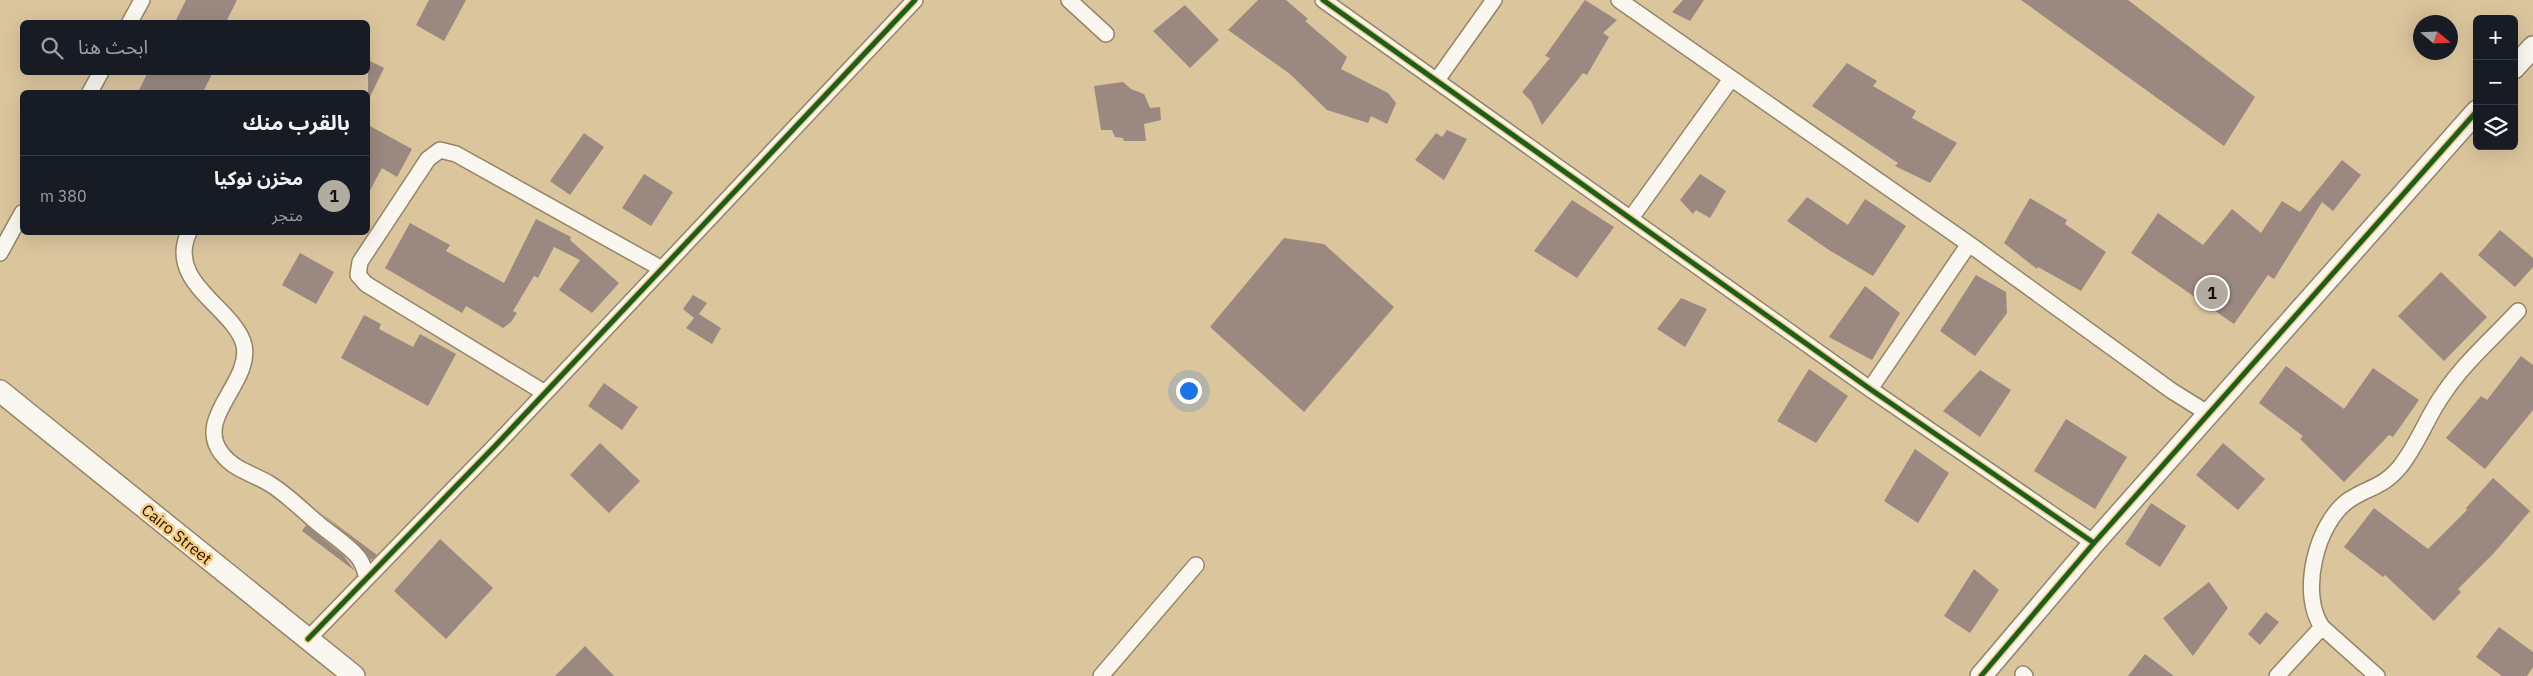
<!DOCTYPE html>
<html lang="ar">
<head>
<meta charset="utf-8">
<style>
	:root { --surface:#171b24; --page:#20242c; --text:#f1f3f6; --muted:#9ea1a6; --line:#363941; --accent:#b1aba0 }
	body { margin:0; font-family:"IBM Plex Sans","Noto Sans Arabic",sans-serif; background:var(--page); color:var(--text); direction:rtl }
	.controls { position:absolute; right:15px; top:15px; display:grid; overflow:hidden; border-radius:8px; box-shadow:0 5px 20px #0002 }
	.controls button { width:45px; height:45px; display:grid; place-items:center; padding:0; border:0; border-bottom:1px solid var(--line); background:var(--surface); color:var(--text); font:25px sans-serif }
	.compass { position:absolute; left:2413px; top:15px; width:45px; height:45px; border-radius:50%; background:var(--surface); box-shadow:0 5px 20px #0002; rotate:109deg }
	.you { position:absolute; left:1188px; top:390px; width:18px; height:18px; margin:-12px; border:4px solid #fff; border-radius:50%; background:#1a73e8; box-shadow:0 0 0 8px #1a73e833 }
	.badge { display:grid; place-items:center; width:32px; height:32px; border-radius:50%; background:var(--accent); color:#111; font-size:16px; font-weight:700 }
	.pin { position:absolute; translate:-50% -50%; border:2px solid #fff; box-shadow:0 1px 5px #0006 }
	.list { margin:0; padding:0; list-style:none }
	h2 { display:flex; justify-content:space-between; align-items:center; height:65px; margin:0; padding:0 20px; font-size:21px }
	h2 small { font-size:16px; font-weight:400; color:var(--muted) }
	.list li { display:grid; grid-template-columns:32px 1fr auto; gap:15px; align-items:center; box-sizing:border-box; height:80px; padding:0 20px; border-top:1px solid var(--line) }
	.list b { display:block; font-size:19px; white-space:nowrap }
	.list p { margin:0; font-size:16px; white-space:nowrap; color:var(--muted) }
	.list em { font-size:16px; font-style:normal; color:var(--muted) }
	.icon { flex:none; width:28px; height:28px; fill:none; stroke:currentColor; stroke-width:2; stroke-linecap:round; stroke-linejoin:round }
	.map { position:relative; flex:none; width:2533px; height:676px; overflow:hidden; direction:ltr }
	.search { position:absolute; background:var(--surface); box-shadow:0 5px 20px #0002; left:20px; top:20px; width:350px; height:55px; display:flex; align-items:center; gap:12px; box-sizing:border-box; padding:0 18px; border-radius:8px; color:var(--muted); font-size:19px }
	.panel { position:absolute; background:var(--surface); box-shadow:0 5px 20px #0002; left:20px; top:90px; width:350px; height:145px; border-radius:8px; direction:rtl }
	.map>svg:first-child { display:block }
	.building { fill:#9b8881 }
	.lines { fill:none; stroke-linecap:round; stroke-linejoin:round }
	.street-casing { stroke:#948568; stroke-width:18 }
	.secondary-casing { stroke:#948568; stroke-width:24 }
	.street { stroke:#faf6f0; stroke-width:15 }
	.secondary { stroke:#faf6f0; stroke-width:21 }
	.cycleway-casing { stroke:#f6cc82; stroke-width:8 }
	.cycleway { stroke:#1b5e20; stroke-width:5 }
	.labels { text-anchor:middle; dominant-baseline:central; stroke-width:5; stroke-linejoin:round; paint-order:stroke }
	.street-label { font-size:16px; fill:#211500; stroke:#f6cc82 }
</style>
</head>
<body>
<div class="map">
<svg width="2533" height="676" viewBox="0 0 2533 676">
	<rect width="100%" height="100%" fill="#dbc59d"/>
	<path class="building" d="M186 0H237L226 22H175Z
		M429 0H466L444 41 416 25Z
		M1258 0H1286L1308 19 1305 21 1347 57 1341 69 1388 93 1396 103 1387 124 1371 116 1368 123 1327 110 1290 74 1228 30Z
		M1585 0 1617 20 1603 33 1609 37 1587 75 1583 73 1542 125 1531 101 1522 92 1550 58 1545 56Z
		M1683 0H1704L1690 21 1672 12Z
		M2021 0H2128L2255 97 2224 146Z
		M1185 5 1219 40 1190 68 1153 31Z
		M368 60 384 68 368 101Z
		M1847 63 1877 81 1873 86 1916 111 1912 118 1957 143 1930 183 1895 166 1898 163 1812 106Z
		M148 72H213L203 92H138Z
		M1123 82 1131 89 1144 94 1150 108 1160 107 1161 120 1144 124 1146 141H1124L1123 138 1115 137 1112 130H1101L1094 86Z
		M368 125 412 149 397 177 382 168 368 194Z
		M1447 130 1467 139 1444 180 1415 160 1436 133 1442 137Z
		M584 133 604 147 570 195 550 181Z
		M2342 160 2361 175 2333 211 2322 202 2274 279 2268 275 2234 324 2131 253 2158 213 2203 245 2232 209 2261 233 2282 201 2300 212Z
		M644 174 673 192 651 226 622 208Z
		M1700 174 1726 191 1710 218 1696 210 1693 214 1680 200Z
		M1807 197 1848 225 1865 199 1906 226 1873 276 1829 250 1787 221Z
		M2030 198 2067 220 2065 224 2106 252 2081 291 2038 267 2037 269 2004 243Z
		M1572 200 1614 227 1577 278 1534 251Z
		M536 219 571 237 570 240 619 283 592 313 559 290 580 260 554 247 538 278 534 276 513 311 517 313 511 322 503 328 466 306 462 313 385 268 410 223 450 245 446 251 504 283Z
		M2500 230 2533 258V267L2515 287 2478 255Z
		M1284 238 1324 244 1394 307 1304 412 1210 327Z
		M300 253 334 272 316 304 282 285Z
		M2441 272 2487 317 2444 361 2398 316Z
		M1976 275 2006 292 2007 313 1975 356 1940 331Z
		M1865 286 1900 313 1872 360 1829 337Z
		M693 295 707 303 699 314 721 328 712 344 686 328 694 318 683 309Z
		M1681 298 1707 309 1685 347 1657 329Z
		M364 315 381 324 379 329 413 347 420 334 456 354 428 406 341 358Z
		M2521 356 2533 365V410L2485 469 2446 438 2481 396 2487 400Z
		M2286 366 2344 409 2373 368 2419 400 2393 437 2389 435 2344 482 2300 439 2303 436 2259 403Z
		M1809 369 1848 396 1816 443 1777 421Z
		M1980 370 2011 390 1980 437 1943 411Z
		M604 383 638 407 622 430 588 406Z
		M2066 419 2127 457 2095 509 2034 471Z
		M600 443 640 481 609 513 570 475Z
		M2223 443 2265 479 2238 510 2196 475Z
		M1915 449 1949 473 1918 523 1884 501Z
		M2493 478 2530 511 2494 553 2458 589 2461 592 2434 621 2385 575 2383 577 2344 547 2374 508 2428 549 2467 510 2466 508Z
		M2151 503 2186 526 2160 567 2125 544Z
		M317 510 377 555 371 560 356 542Z
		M306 525 343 555 355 571 302 531Z
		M440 539 493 588 446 639 394 591Z
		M1974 569 1999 590 1970 633 1944 616Z
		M2209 582 2228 608 2193 656 2163 618Z
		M2266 612 2279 622 2260 645 2248 634Z
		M2499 627 2533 652V667L2527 676H2502L2476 657Z
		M585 646 614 676H555Z
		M2145 654 2174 676H2128Z"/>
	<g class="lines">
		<g class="street-casing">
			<path id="street" d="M1069 0 1106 34
				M1323 0 1870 389 2094 543
				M1619 0 1969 244 2172 391 2209 414
				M130 22 142 0
				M1437 80 1494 0
				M90 92 101 72
				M1631 218 1731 79
				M189 232C165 283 235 308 244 345 252 383 193 418 222 454 234 470 254 474 270 484 288 495 304 512 320 525 332 535 348 545 358 557 363 563 365 571 367 578
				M0 253 22 213
				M1870 389 1969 244
				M545 393 366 284 358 275 360 262 428 159 440 150 456 154 662 269
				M308 639 496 445 915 0
				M2023 674 2025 676
				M1101 676 1196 565
				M2277 676 2322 627
				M2377 676 2322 627C2299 594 2316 523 2349 500 2368 487 2382 488 2399 468 2418 445 2427 416 2444 393 2464 363 2493 338 2518 311"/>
		</g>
		<g class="secondary-casing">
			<path id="secondary" d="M2514 68 2533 47
				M0 391 354 676
				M1981 676 2094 543 2477 111"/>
		</g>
		<use href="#street" class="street"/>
		<use href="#secondary" class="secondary"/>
		<g class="cycleway-casing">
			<path id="cycleway" d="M1323 0 1870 389 2094 543
				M308 639 496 445 915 0
				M1981 676 2094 543 2477 111"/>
		</g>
		<use href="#cycleway" class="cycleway"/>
	</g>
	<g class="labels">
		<g class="street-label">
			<text transform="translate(177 534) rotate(39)">Cairo Street</text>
		</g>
	</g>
</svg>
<div class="controls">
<button>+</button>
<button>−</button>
<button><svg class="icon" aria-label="layers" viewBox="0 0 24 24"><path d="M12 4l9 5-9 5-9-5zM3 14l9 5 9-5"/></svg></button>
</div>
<svg class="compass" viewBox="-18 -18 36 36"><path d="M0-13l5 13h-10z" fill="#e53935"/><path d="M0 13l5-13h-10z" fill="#9ea1a6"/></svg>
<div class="you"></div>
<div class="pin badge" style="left:2212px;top:293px">1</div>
<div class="search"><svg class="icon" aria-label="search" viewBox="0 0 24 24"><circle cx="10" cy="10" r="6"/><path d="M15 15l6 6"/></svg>ابحث هنا</div>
<section class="panel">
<h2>بالقرب منك<small></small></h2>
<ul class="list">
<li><span class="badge">1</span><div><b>مخزن نوكيا</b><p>متجر</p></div><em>380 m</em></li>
</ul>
</section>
</div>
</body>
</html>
